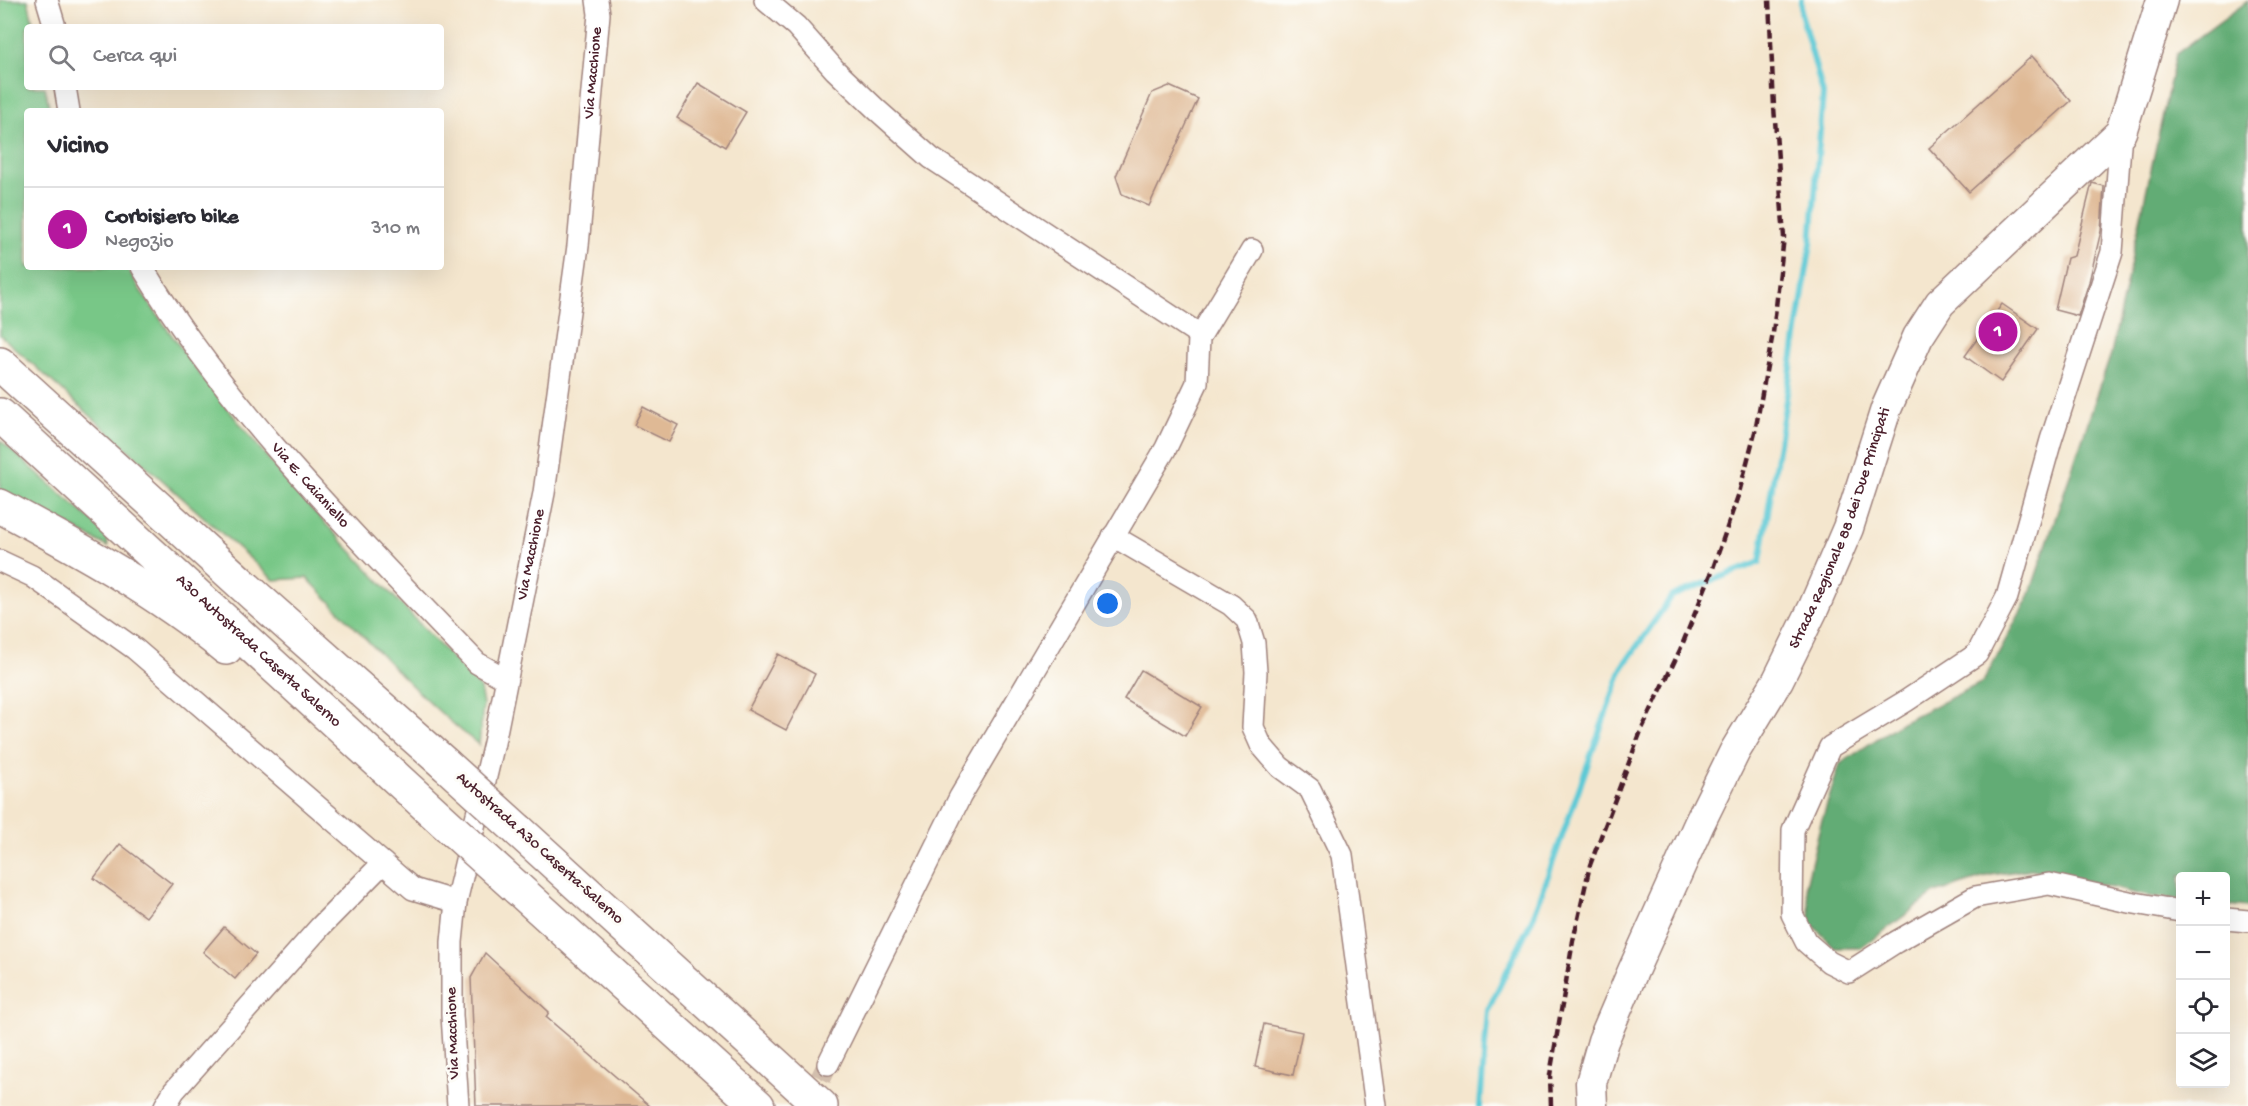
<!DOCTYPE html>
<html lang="it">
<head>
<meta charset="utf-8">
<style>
	:root { --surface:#fff; --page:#f7f7f7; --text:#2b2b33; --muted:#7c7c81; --line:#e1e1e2; --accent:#b5179e }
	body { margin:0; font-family:"Gochi Hand",sans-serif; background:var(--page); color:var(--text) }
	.controls { position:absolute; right:18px; bottom:18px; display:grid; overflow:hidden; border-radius:6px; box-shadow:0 6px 24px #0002 }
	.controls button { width:54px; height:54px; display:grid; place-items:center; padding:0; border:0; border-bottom:2px solid var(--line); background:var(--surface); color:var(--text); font:30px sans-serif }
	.you { position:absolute; left:1108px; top:604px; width:21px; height:21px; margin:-15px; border:4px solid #fff; border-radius:50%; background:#1a73e8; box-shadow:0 0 0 9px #1a73e833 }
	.badge { display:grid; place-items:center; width:39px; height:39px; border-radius:50%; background:var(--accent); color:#fff; font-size:20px; font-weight:700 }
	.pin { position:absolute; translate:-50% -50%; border:3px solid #fff; box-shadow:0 2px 6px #0006 }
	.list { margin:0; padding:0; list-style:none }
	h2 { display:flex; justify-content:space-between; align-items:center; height:78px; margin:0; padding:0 24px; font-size:26px }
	h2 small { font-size:20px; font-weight:400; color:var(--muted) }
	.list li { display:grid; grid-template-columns:39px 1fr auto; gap:18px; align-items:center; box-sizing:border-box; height:84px; padding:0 24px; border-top:2px solid var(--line) }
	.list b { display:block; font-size:22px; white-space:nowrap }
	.list p { margin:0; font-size:20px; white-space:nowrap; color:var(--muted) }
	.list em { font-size:20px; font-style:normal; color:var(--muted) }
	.icon { flex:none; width:33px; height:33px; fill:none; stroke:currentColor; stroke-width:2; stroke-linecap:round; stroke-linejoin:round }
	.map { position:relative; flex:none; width:2248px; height:1106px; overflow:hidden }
	.search { position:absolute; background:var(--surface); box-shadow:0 6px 24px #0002; left:24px; top:24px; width:420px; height:66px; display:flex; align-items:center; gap:15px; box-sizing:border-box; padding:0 21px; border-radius:6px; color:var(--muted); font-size:22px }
	.panel { position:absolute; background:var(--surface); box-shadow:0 6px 24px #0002; left:24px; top:108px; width:420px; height:162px; border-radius:6px }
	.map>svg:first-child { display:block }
	.green { fill:#78c787; stroke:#617359; stroke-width:1.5 }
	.forest { fill:#62ac74; stroke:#566650; stroke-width:1.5 }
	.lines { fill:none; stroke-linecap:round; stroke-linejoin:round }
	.stream { stroke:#5dc9d5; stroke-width:6 }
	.building { fill:#dfb995 }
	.minor-tunnel { stroke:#d2bead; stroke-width:21; stroke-dasharray:21 10; stroke-linecap:butt }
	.minor-casing { stroke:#9f827c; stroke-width:24 }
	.secondary-casing { stroke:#9f827c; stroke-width:33 }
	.motorway-casing { stroke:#9f827c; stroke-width:36 }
	.minor { stroke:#fff; stroke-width:21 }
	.secondary { stroke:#fff; stroke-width:30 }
	.motorway { stroke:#fff; stroke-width:33 }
	.rail { stroke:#4a1f2b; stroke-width:4.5; stroke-dasharray:9 4.5; stroke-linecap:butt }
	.motorway-bridge-casing { stroke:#9f827c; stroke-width:36; stroke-linecap:butt }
	.motorway-bridge { stroke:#fff; stroke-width:33 }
	.labels { text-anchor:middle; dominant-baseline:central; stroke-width:6; stroke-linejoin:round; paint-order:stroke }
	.street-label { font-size:16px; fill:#4a1f2b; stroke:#fdfcf7 }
</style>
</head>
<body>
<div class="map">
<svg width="2248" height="1106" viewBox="0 0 2248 1106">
	<rect width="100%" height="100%" fill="#fdfcf7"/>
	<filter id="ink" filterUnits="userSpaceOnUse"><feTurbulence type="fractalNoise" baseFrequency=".0167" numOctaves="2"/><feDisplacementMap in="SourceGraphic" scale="12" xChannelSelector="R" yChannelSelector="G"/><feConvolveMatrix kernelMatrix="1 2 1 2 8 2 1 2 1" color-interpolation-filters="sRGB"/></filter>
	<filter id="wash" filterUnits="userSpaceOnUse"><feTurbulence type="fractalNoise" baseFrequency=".008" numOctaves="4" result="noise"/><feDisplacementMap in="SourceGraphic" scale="24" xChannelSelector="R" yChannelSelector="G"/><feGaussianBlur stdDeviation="1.35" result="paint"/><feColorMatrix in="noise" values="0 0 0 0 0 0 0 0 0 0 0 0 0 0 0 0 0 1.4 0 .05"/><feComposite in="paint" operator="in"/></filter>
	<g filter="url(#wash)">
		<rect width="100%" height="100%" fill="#f4e6ce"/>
		<path class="green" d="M0 0H28L34 27H27V87H45L50 111H27V267H127L140 290 195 368 291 487 480 688 483 705 479 745C417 697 362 633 307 578L274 580 0 335Z
			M0 440 106 533 108 547 43 511 0 492Z"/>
		<path class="forest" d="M2248 1V907L2226 905V876H2180V900L2146 896 2032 869 1991 875 1935 893 1861 948H1835L1811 923 1806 885 1820 826 1840 764 1902 722 1983 682 2029 596 2111 354 2176 54Z"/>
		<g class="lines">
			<path class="stream" d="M1480 1106 1488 1010 1534 915 1622 668 1672 596 1760 562 1811 243 1823 94 1801 13V0"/>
		</g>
		<g id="blocks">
			<path class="building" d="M2032 56 2071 101 1969 192 1929 148Z
				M698 83 746 112 725 147 677 118Z
				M1169 86 1198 99 1149 206 1122 194 1116 176 1152 93Z
				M2092 183 2104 186 2101 231 2089 282 2078 316 2055 310 2067 258 2074 256Z
				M2002 304 2038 329 2001 382 1965 356Z
				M643 407 678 425 669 442 634 425Z
				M778 654 815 674 786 730 748 710Z
				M1141 670 1202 707 1185 736 1124 699Z
				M120 844 172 884 146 917 94 878Z
				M224 927 256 954 235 979 203 952Z
				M485 953 549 1012 546 1017 650 1106H476L471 978Z
				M1264 1024 1302 1032 1293 1075 1255 1067Z"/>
		</g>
	</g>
	<g filter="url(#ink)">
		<use href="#blocks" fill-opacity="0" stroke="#9f827c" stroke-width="1.5"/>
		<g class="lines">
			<path class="minor-tunnel" d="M807 1106 828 1064"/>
			<g class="minor-casing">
				<g id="minor">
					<path d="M47 0 55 27"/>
					<path d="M765 0 796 26 835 70 877 110 931 158 1200 335"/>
					<path d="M65 87 69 111"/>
					<path d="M2121 132 2112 252 2051 440 2007 597 1977 654 1906 701 1830 747 1793 830 1792 914 1806 942 1829 962 1849 972 1896 942 1975 897 2049 884 2129 902 2180 911"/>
					<path id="s1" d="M142 267C232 416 358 538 477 663L506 679"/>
					<path d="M1113 536 1231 605 1247 620 1254 643 1256 672 1253 727 1261 745 1280 767 1310 789 1342 855 1376 1106"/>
					<path d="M0 561 32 576 135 649 413 889 456 902"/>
					<path d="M2226 919 2248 921"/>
					<path d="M828 1064 960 797 1166 448 1197 383 1199 338 1252 250"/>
					<path d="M165 1106 174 1091 320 927 383 863"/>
					<path id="s2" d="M458 1106 452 1015V942L456 902 494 743 544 493 578 246 599 14 597 0"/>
				</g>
			</g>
			<g class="secondary-casing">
				<g id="secondary">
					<path id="s3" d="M1592 1106 1591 1083 1603 1041 1633 971 1699 824 1735 751 1778 680 1814 607 1848 528 1886 409 1918 337 1940 303 2121 132 2162 0"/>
				</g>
			</g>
			<g class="motorway-casing">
				<g id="motorway">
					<path d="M0 364 254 595 445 764"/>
					<path id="s4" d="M0 415 454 831"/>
					<path d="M0 506C78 548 157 591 226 648"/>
					<path d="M519 831 821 1106"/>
					<path d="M516 887 758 1106"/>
				</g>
			</g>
			<use href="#minor" class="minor"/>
			<use href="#secondary" class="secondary"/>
			<use href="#motorway" class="motorway"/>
			<path class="rail" d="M1551 1106 1550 1075 1573 941 1590 865 1641 731 1680 650 1711 574 1739 493 1755 432 1773 333 1784 237 1774 107 1769 0"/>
			<g class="motorway-bridge-casing">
				<path id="motorway-bridge" d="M445 764 519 831
					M454 831 516 887"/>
			</g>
			<use href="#motorway-bridge" class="motorway-bridge"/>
		</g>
	</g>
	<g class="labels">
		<g class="street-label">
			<text stroke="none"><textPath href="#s2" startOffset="1046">Via Macchione</textPath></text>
			<text stroke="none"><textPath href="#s1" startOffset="276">Via E. Caianiello</textPath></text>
			<text stroke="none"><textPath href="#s3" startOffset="633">Strada Regionale 88 dei Due Principati</textPath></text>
			<text stroke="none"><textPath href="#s2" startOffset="560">Via Macchione</textPath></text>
			<text stroke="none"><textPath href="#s4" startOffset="350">A30 Autostrada Caserta Salerno</textPath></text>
			<text transform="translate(539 849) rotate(42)">Autostrada A30 Caserta-Salerno</text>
			<text transform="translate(454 1033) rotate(-92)">Via Macchione</text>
		</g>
	</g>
</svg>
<div class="controls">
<button>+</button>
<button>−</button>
<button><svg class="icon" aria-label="locate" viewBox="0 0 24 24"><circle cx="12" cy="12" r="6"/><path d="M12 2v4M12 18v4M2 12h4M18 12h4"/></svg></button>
<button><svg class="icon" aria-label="layers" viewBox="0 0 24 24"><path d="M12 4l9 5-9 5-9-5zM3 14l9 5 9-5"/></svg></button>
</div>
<div class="you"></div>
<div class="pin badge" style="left:1998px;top:332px">1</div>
<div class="search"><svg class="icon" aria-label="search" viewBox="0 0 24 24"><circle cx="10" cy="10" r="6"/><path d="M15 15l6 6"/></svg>Cerca qui</div>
<section class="panel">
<h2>Vicino<small></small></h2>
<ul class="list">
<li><span class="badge">1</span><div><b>Corbisiero bike</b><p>Negozio</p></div><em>310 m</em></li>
</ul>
</section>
</div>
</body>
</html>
